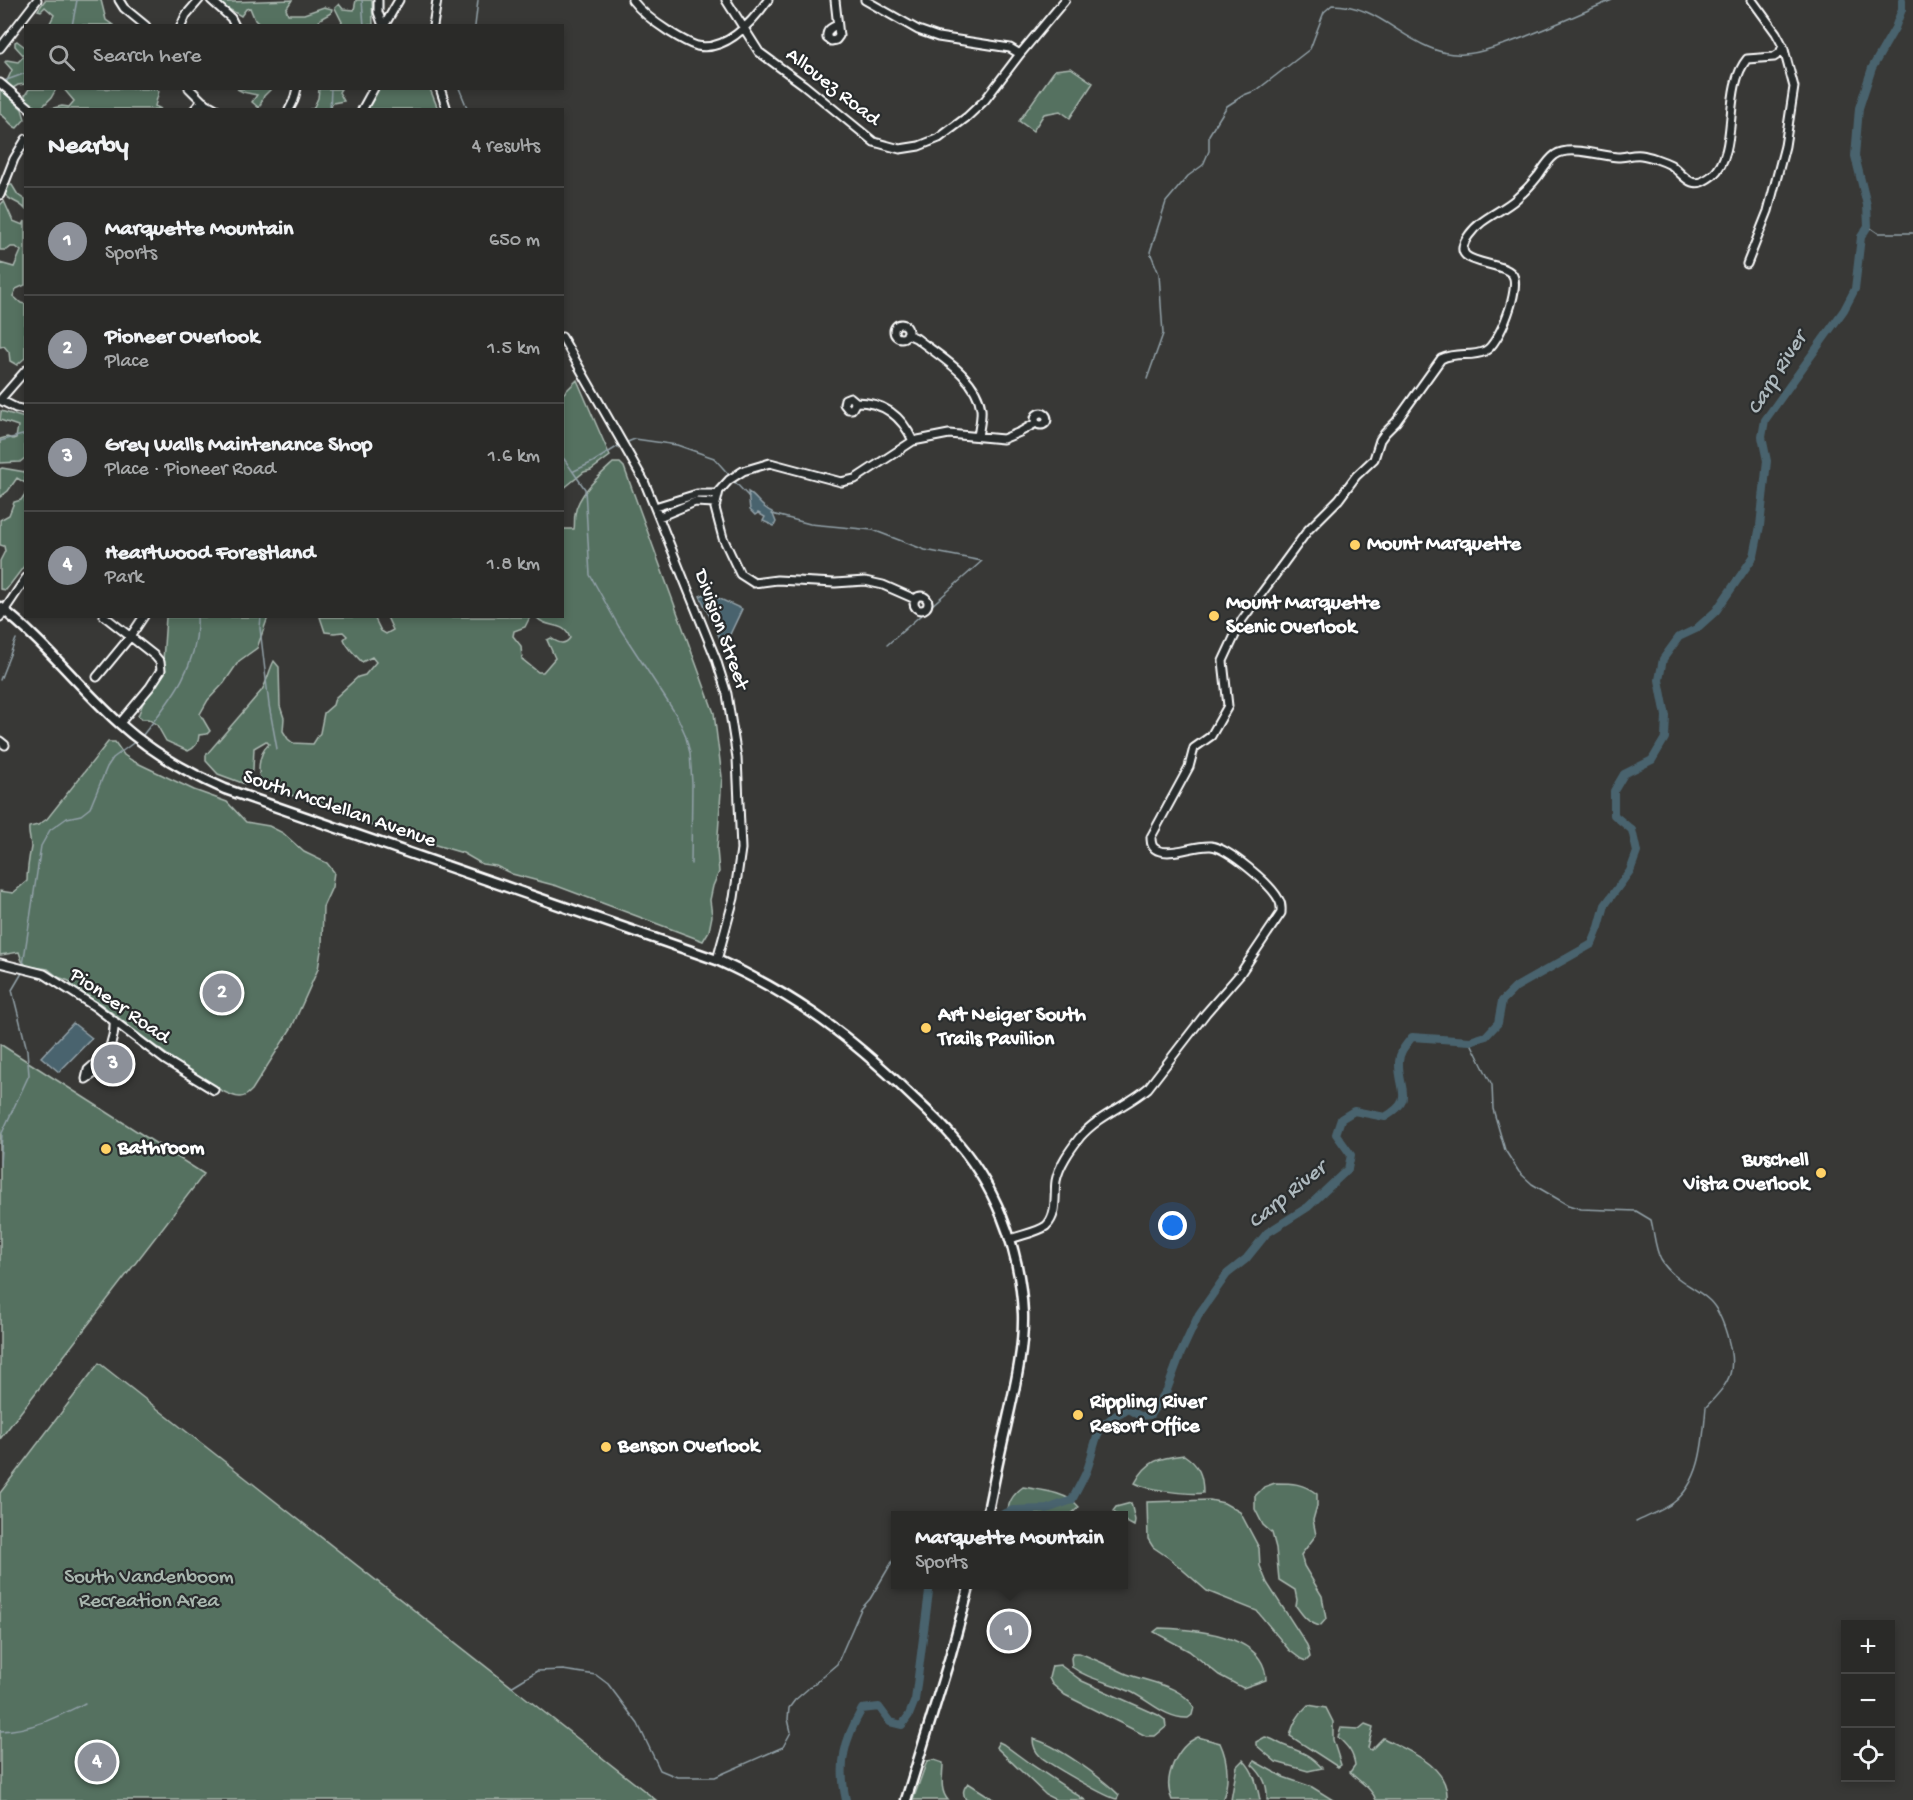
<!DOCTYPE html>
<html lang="en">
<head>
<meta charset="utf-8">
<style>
	:root { --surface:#2a2a28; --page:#363634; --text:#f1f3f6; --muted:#a5a7a8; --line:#464645; --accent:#8c9099 }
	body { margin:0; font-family:"Gochi Hand",sans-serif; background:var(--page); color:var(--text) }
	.controls { position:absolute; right:18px; bottom:18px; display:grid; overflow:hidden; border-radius:0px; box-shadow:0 3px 9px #0003 }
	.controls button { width:54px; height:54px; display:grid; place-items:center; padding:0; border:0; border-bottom:2px solid var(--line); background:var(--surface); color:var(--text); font:30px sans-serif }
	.you { position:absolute; left:1173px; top:1226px; width:21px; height:21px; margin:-15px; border:4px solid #fff; border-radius:50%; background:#1a73e8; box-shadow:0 0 0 9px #1a73e833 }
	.badge { display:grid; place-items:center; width:39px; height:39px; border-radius:50%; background:var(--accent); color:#fff; font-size:20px; font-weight:700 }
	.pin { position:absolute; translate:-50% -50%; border:3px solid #fff; box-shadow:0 2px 6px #0006 }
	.popup { position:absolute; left:891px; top:1511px; width:237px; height:78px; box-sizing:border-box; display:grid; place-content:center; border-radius:0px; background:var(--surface); filter:drop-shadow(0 2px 4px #0005); font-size:20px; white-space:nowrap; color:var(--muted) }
	.popup b { font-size:22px; color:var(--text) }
	.popup::after { content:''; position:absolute; left:50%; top:100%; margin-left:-12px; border:12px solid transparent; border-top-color:var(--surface) }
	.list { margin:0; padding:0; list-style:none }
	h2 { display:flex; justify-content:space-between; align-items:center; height:78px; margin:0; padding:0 24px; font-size:26px }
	h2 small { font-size:20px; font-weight:400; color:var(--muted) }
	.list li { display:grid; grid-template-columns:39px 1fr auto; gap:18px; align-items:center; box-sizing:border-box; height:108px; padding:0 24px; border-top:2px solid var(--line) }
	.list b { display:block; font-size:22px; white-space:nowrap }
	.list p { margin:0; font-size:20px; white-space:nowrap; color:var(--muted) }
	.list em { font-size:20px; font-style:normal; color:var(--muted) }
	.icon { flex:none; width:33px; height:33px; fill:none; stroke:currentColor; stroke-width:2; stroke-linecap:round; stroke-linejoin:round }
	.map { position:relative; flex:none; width:1913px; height:1800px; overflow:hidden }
	.search { position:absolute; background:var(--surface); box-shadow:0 3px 9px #0003; left:24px; top:24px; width:540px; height:66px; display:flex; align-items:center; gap:15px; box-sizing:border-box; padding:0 21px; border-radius:0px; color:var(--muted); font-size:22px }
	.panel { position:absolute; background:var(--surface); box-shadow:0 3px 9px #0003; left:24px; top:108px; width:540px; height:510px; border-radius:0px }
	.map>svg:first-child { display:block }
	.green { fill:#557161; stroke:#aab8b0; stroke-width:1.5 }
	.water { fill:#4a636e; stroke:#92a1a8; stroke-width:1.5 }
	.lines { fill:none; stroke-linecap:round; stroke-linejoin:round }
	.stream { stroke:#92a1a8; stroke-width:1.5 }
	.river { stroke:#4a636e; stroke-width:8 }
	.minor-casing { stroke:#fff; stroke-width:11 }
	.major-casing { stroke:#fff; stroke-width:13 }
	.minor { stroke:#2a2d2e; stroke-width:7 }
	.major { stroke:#2a2d2e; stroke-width:8 }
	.poi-dot { fill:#ffd166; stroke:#2a2d2e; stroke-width:2 }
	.labels { text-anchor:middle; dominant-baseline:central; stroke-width:4.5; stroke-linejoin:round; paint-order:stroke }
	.street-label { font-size:21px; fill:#fff; stroke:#2a2d2e }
	.poi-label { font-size:21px; font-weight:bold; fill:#fff; stroke:#2a2d2e; text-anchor:start }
	.park-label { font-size:21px; fill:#aab8b0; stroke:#2a2d2e }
	.water-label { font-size:22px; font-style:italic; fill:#aeb9be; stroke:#2a2d2e }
</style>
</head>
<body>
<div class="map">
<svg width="1913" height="1800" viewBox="0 0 1913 1800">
	<rect width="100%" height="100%" fill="#383836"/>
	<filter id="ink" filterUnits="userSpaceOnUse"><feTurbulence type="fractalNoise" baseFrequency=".0167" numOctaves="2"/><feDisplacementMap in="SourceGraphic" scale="12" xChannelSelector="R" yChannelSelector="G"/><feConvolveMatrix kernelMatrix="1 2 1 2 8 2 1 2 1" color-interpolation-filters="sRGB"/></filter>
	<g filter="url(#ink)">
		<path class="green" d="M45 0H101L106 20 113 25H49L54 15 45 7 41 11 38 10Z
			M215 0 227 2 292 0 286 9 288 14H304L324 7 332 9 331 13 320 19 318 25H260L255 20 250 8 246 9 241 16 229 9 227 10Z
			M356 0H372L373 25H340L342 22 335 8 339 4 343 9 354 10Z
			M17 41 25 47V84L18 85 13 88H9L6 83 12 70 5 62 7 60 18 62 24 56 15 46V42Z
			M1071 68 1093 83 1070 118 1060 111 1044 114 1033 131 1019 121 1055 70Z
			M63 88 155 89 159 91 155 106 161 109H49L62 106 69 107 74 101Z
			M379 88 430 89 438 109H366Z
			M0 89 22 109 25 119 17 128C10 126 7 117 0 114Z
			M29 89H56L51 98 40 109H35L25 100V95Z
			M237 89 271 88V89L264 96 259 108 252 102 257 95 243 92Z
			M319 89H341L339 92 344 101 333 103 331 106 332 109H309H313L318 98Z
			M7 185H12L18 195 25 200V209C19 201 9 202 3 192Z
			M4 201 13 221 23 225 25 221V285L16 289 13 296 21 303 25 304V358L17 365 10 361 9 352 4 346 0 347V263L14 267 21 251 16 247H11L7 250H0V205Z
			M577 380 610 456 591 470 584 472 563 489V394Z
			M1 411 25 418V458L20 462 0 463V439L7 437 13 439 16 438 18 426 0 420Z
			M613 463H620L624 467 714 713 722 777 717 849 719 872 713 886 710 900 712 916 709 931 703 941 557 886 512 874 496 866 482 864 463 853 422 841 393 829 368 825 321 802 263 789C257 774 257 755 269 744L266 741 254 748 253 769 245 784 218 774 206 761V755L262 690C268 680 269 670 274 661L279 667 280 706 284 718 283 731 288 739 293 743 313 744 320 733 324 713 333 705 335 698 358 677 365 675 376 662 372 657 362 662C357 657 346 645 344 639L347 636 343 632 334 633 325 632 320 617H374L381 631 386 634 393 630 387 617H530L525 627 514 631 513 636 521 646 522 659 538 672H543L555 658 547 640 551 638C558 643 564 646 570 638 563 620 548 630 536 617L562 616 563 529H574C575 523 574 519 575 514 578 494 599 476 613 463Z
			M2 468 25 472V483L17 478 8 491 0 497V469Z
			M25 494V565L6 590 0 589V561L5 551 4 546 0 545V520L9 515 14 502 21 500Z
			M166 617H268L257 648 239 661 224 683 208 700 200 714 210 731 207 734 199 735C199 743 195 748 188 751L166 741 157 725 148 719H141L138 716 143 703 162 675Z
			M108 742H115L124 755 133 761 194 790 227 802 246 822 269 826 283 833 304 852 327 863 334 872 332 887 323 907 322 945 318 969 292 1027 252 1090C248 1094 245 1097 240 1097 216 1097 124 1022 101 1004L86 997 76 990 69 981 58 977 48 969 27 966 22 961 19 952 0 955V891L13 893 27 881C27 869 29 858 31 847 31 840 28 834 29 827L38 825 47 819Z
			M0 1044 204 1174 0 1439Z
			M99 1363 656 1800H0V1493Z
			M1184 1455C1199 1465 1203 1475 1203 1493 1189 1495 1148 1490 1135 1483 1148 1459 1160 1458 1184 1455Z
			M1275 1483C1292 1483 1303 1483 1317 1494V1506L1313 1520 1316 1535 1301 1555 1304 1566 1322 1596 1326 1619 1320 1626C1308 1623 1303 1616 1296 1606L1297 1600 1295 1590 1279 1580 1276 1548 1272 1533 1263 1525 1255 1509V1496L1264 1487Z
			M1023 1487C1040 1490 1067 1492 1079 1507L1070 1515H1007C1008 1503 1012 1495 1023 1487Z
			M1210 1500 1224 1503 1240 1512 1259 1548 1260 1566 1267 1583 1307 1645 1310 1657 1306 1661 1301 1659 1289 1650 1257 1611 1207 1591 1169 1558 1153 1547 1148 1539 1147 1502Z
			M1131 1503 1135 1520 1134 1526 1123 1520V1516L1117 1515 1113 1511 1116 1507Z
			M1159 1628C1193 1629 1266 1634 1266 1680L1243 1688 1219 1675 1189 1651 1154 1632Z
			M1073 1653H1079C1095 1659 1111 1667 1127 1674 1151 1683 1180 1685 1194 1707L1192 1715 1188 1718C1165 1719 1148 1699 1129 1691 1110 1682 1089 1680 1072 1667L1071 1658Z
			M1060 1665 1082 1681 1158 1715 1165 1720 1166 1727 1155 1736H1146L1065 1695 1052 1684 1049 1678 1052 1666Z
			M1308 1705 1326 1708 1333 1722V1740L1341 1765 1338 1767 1290 1736C1293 1723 1298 1714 1308 1705Z
			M1365 1724 1373 1727 1368 1748 1371 1750 1383 1738C1409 1751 1450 1766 1447 1800H1376C1372 1788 1359 1782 1350 1772L1355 1765C1353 1751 1347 1746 1338 1737L1341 1728 1359 1729Z
			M1198 1737 1220 1743C1228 1760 1230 1783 1222 1800H1172C1162 1778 1177 1746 1198 1737Z
			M1265 1737C1272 1738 1276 1742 1283 1745 1300 1752 1309 1753 1322 1768L1308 1771 1276 1762 1256 1745V1742Z
			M1033 1739C1056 1744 1103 1779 1119 1795L1117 1799C1109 1799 1047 1763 1040 1756 1035 1751 1033 1746 1033 1739Z
			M999 1742 1003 1744 1029 1763 1085 1800H1056L1046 1795 996 1747Z
			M934 1760 943 1763C943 1775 939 1790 948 1800H913L927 1761Z
			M1243 1760C1254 1770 1257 1785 1260 1800H1231L1237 1766Z
			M1254 1761 1283 1777 1312 1787 1333 1800H1267C1268 1785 1263 1775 1252 1765Z
			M968 1783 995 1800H966C962 1793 963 1789 968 1783Z"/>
		<path class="water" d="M748 492C758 498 760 507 772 512L776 522 774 526 763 521 765 517 758 513 755 515 750 510Z
			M707 593 742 609 724 647 700 596Z
			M73 1023 92 1038 59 1072 41 1057Z"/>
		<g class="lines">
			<path class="stream" d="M362 0 364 26
				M72 26 77 0
				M475 26 478 0
				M4 81 26 73
				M459 88 468 110
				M330 110 331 88
				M1868 226 1878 233H1913
				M1147 379 1163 334 1159 274 1150 252 1166 202 1188 176 1203 165 1209 151V135L1227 106 1244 95 1257 90 1310 49 1324 12 1332 5C1374 5 1393 32 1428 47 1439 52 1452 55 1464 54 1478 54 1491 48 1505 44 1541 32 1576 15 1612 0
				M0 441 26 434
				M625 443 635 439 677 445 714 458 731 477
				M562 456 585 489 590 575 619 627 677 716 685 734 690 753 692 783 691 864
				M574 471 593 462 620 445
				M734 481 749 497
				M772 514 810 524 873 530 925 550 982 561 887 645
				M261 616 260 628 269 705 277 749
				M0 680 16 639
				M142 736C170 701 200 665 197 616
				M23 965 41 846 50 830 67 818 81 815 90 808 107 767 113 758 136 741
				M1470 1041 1492 1085 1493 1109 1505 1150 1519 1172 1532 1184 1568 1205 1581 1209 1636 1211 1651 1220C1654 1232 1655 1249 1661 1260 1673 1280 1694 1286 1710 1301 1723 1314 1736 1356 1730 1374 1726 1387 1715 1397 1706 1407 1703 1439 1702 1481 1673 1503 1662 1511 1648 1516 1636 1522
				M0 1165 2 1133 29 1075 27 1050 12 990 22 973
				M511 1687 537 1671 563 1670 596 1675 608 1684 638 1724 660 1770 677 1777H715L783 1747 791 1732 788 1719 789 1708 795 1700 837 1664 861 1609 870 1599 895 1557
				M0 1731C32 1730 57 1717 85 1703"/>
			<path class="river" d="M999 1516 1013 1510 1047 1509 1072 1500C1077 1490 1083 1480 1087 1470 1099 1437 1091 1426 1128 1409L1140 1416 1150 1415 1167 1390 1180 1355 1199 1314 1227 1274 1246 1259 1267 1233 1308 1207 1348 1169 1351 1155 1336 1134 1341 1119 1354 1111 1385 1117C1416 1099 1398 1090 1399 1062 1399 1052 1406 1045 1412 1037L1470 1041 1486 1036 1498 1023 1502 1001 1516 987 1592 944 1599 927 1605 905 1630 871 1637 852 1632 830 1614 815V791L1624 774 1652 760 1665 738 1666 716 1659 680 1663 659 1679 637 1696 629 1716 611 1754 556 1760 526 1767 461 1762 437 1765 420 1844 310 1855 289 1861 237 1868 226 1867 205 1855 156 1859 108 1872 68 1895 28 1902 9V0
				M846 1800C838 1765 844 1740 862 1709L879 1707 890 1722 902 1725 909 1715 915 1700 930 1584"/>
			<g class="minor-casing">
				<path id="minor" d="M119 0 124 8 146 26
					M211 0 231 18 235 26
					M378 0V12L383 26
					M632 0C642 13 654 22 668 31 676 36 687 43 697 46 727 52 753 21 768 0
					M726 0 759 52 804 85 874 142 900 149 919 146 939 138 967 117 985 100 1020 54 1065 0
					M835 0 839 36 836 40 831 41 827 38C826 30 831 28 837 25
					M865 0 918 30 938 37 1010 48 1020 54
					M181 26 186 15 199 0
					M384 26 399 0
					M433 26 437 0
					M0 48 37 0
					M0 83 32 110
					M189 88 202 101 218 110
					M440 88 447 110
					M194 110 202 101
					M289 110 294 100 297 88
					M362 110 374 88
					M0 195 14 159 26 139
					M1747 264 1768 211 1785 146 1794 87 1783 46 1776 33 1752 0
					M894 331a7 7 0 1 1 14 0a7 7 0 1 1-14 0Z
					M907 334 916 338C939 356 977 377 981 409 982 418 979 428 978 437
					M562 337 644 481 716 659 727 694 737 758 741 849 734 898 717 960
					M0 400 26 370
					M0 400 16 408 26 410
					M856 402 852 409H848L844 404 845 399 850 397 856 402C883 402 902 416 913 441
					M1035 419a6 6 0 1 1 12 0a6 6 0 1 1-12 0Z
					M655 507 697 494H717
					M659 517 695 502 715 503
					M914 603a7 7 0 1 1 14 0a7 7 0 1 1-14 0Z
					M915 599 883 585 865 581 835 583 777 580 754 583 740 574 723 538 715 508 719 491 729 480 743 471 770 463 841 482 855 479 913 441 949 434 1003 439 1020 432 1036 423
					M104 616 155 656 160 662 161 670 150 687 120 723
					M0 617 26 578
					M97 677 130 637 144 616
					M0 741 5 745
					M0 963 44 974 94 1006 165 1060 214 1090
					M99 1064V1070L86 1079 88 1070 96 1063 99 1064C110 1051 115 1038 114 1021
					M1011 1239C1021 1235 1038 1232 1046 1226 1058 1215 1054 1195 1056 1181 1059 1165 1070 1150 1080 1137 1099 1115 1127 1106 1148 1088L1206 1013 1240 974 1281 913C1281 908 1282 905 1279 900 1271 884 1228 848 1211 846 1194 845 1175 855 1160 851 1152 849 1151 844 1151 837L1189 767 1194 748 1211 736 1228 706 1223 661 1242 620 1308 530 1339 499 1356 476 1374 459 1380 440 1385 433 1396 422 1441 359C1457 351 1471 358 1485 351 1499 345 1522 286 1512 274 1499 259 1445 267 1469 235 1481 218 1501 212 1516 199 1524 192 1531 185 1538 176 1543 169 1548 160 1555 155 1570 145 1601 156 1618 157 1625 157 1633 154 1641 155 1649 156 1663 161 1671 165 1678 170 1684 179 1692 182 1700 185 1707 179 1713 175 1740 151 1722 89 1747 59L1774 57 1780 53 1783 46"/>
			</g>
			<g class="major-casing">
				<path id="major" d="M0 607C44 641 78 686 119 723 151 752 186 772 225 789L717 960C789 992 840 1029 897 1082 914 1099 933 1115 949 1133 995 1183 1020 1247 1023 1314 1024 1352 1014 1390 1006 1427 999 1456 993 1486 987 1516
					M906 1800 950 1657 970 1584"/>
			</g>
			<use href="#minor" class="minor"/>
			<use href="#major" class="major"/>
		</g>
	</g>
	<g class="poi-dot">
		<circle cx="1355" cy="545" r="6"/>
		<circle cx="1214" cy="616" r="6"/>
		<circle cx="926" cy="1028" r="6"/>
		<circle cx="106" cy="1149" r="6"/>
		<circle cx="1821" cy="1173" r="6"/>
		<circle cx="1078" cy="1415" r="6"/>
		<circle cx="606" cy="1447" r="6"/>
	</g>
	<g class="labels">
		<g class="street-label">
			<text transform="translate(832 88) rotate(38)">Allouez Road</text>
			<text transform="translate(720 630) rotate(70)">Division Street</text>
			<text transform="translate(339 810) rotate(19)">South McClellan Avenue</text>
			<text transform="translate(119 1007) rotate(35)">Pioneer Road</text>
		</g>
		<g class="poi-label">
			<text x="1367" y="545">Mount Marquette</text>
			<text x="1226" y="604">Mount Marquette<tspan x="1226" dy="24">Scenic Overlook</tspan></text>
			<text x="938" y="1016">Art Neiger South<tspan x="938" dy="24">Trails Pavilion</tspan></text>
			<text x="118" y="1149">Bathroom</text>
			<text x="1809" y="1161" text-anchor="end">Buschell<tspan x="1809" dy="24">Vista Overlook</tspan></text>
			<text x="1090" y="1403">Rippling River<tspan x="1090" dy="24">Resort Office</tspan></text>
			<text x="618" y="1447">Benson Overlook</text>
		</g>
		<g class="park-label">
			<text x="149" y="1578">South Vandenboom<tspan x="149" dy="24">Recreation Area</tspan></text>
		</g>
		<g class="water-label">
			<text transform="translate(1778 374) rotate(-58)">Carp River</text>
			<text transform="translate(1288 1196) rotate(-39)">Carp River</text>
		</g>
	</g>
</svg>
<div class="controls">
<button>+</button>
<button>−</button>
<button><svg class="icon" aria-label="locate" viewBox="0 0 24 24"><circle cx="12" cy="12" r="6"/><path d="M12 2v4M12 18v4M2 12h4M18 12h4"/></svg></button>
</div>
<div class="you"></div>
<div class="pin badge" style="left:1009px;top:1631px">1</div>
<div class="popup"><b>Marquette Mountain</b>Sports</div>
<div class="pin badge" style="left:222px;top:993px">2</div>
<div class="pin badge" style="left:113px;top:1064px">3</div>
<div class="pin badge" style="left:97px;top:1762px">4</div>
<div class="search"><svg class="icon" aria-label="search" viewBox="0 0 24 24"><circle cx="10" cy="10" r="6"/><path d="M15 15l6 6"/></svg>Search here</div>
<section class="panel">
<h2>Nearby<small>4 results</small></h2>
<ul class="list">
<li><span class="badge">1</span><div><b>Marquette Mountain</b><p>Sports</p></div><em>650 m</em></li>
<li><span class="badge">2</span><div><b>Pioneer Overlook</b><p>Place</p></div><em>1.5 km</em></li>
<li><span class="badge">3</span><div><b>Grey Walls Maintenance Shop</b><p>Place · Pioneer Road</p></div><em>1.6 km</em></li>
<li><span class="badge">4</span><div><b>Heartwood Forestland</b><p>Park</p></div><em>1.8 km</em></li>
</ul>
</section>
</div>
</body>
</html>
